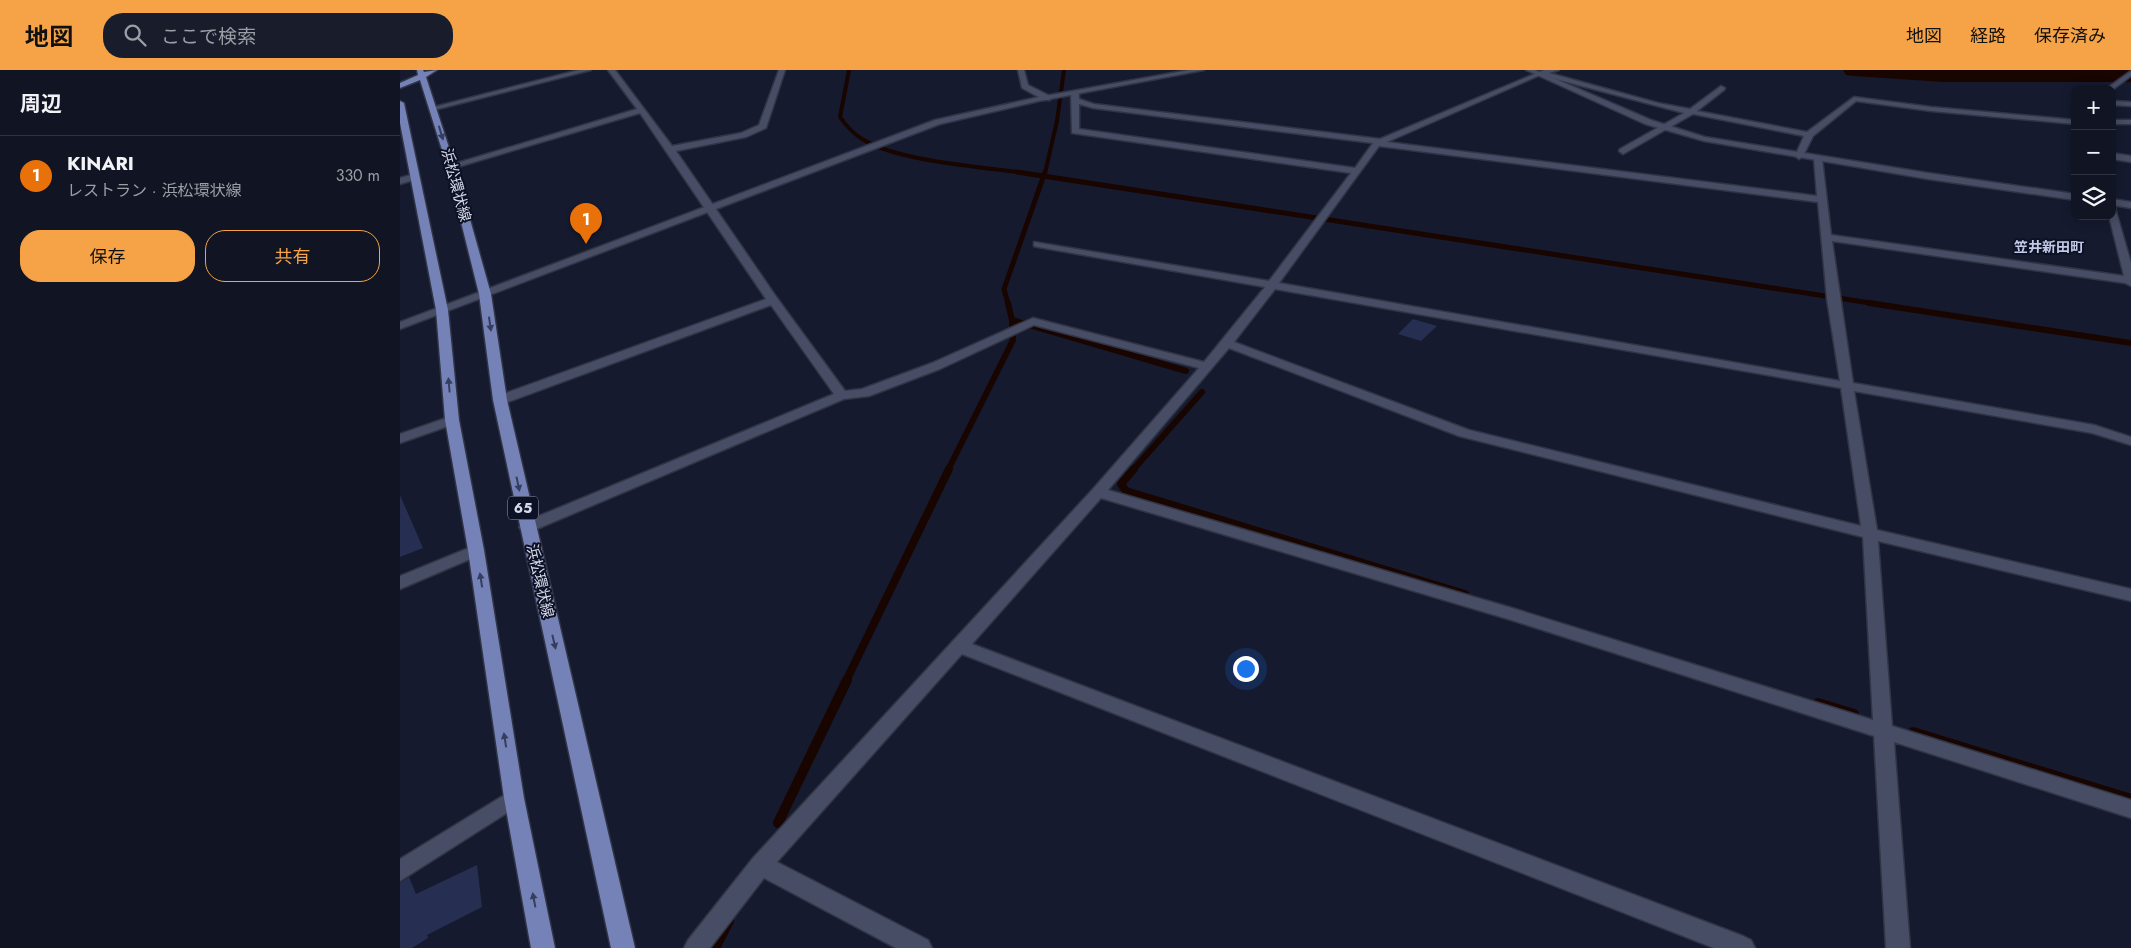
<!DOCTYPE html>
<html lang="ja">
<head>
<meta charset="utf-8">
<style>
	:root { --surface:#101423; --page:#191d2b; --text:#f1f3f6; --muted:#9c9ea6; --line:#303341; --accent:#f5a346 }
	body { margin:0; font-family:Jost,"Noto Sans JP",sans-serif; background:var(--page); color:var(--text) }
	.controls { position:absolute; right:15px; top:15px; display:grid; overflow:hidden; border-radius:10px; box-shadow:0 2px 12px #0003 }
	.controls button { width:45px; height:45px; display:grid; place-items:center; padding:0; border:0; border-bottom:1px solid var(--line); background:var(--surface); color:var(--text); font:25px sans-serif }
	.you { position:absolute; left:845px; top:598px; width:18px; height:18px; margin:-12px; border:4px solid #fff; border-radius:50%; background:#1a73e8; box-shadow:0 0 0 8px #1a73e833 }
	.badge { display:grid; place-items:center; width:32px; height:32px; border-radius:50%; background:var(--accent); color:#fff; font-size:16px; font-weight:700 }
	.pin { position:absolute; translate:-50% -41px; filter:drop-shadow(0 1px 2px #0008) }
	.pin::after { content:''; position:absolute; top:26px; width:18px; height:15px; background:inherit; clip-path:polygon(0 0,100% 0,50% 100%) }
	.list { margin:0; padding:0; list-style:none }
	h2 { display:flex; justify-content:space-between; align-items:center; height:65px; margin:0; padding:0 20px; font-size:21px }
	h2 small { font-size:16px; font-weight:400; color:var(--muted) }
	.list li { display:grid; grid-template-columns:32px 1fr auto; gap:15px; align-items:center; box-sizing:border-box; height:80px; padding:0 20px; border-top:1px solid var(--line) }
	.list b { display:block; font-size:19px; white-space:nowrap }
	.list p { margin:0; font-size:16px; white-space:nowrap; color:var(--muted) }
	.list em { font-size:16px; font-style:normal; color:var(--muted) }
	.actions { display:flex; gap:10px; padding:15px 20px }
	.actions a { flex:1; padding:11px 0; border:1px solid var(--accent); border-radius:20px; text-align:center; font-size:18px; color:var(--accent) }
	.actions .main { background:var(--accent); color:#111 }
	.icon { flex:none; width:28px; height:28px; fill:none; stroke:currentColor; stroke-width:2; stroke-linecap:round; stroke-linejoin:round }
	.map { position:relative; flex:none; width:1731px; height:878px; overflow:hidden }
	header { display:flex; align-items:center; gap:30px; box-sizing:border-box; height:70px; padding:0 25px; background:var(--accent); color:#111 }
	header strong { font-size:24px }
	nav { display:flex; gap:28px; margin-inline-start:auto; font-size:18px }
	.search { width:350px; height:45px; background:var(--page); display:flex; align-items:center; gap:12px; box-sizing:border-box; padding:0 18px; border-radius:20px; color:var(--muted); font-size:19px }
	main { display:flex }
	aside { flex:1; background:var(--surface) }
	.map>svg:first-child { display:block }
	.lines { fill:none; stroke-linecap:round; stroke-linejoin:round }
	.stream-far4 { stroke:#180500; stroke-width:4 }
	.stream-far3 { stroke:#180500; stroke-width:5 }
	.stream-far2 { stroke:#180500; stroke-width:6 }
	.stream-far1 { stroke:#180500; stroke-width:8 }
	.stream { stroke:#180500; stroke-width:10 }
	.river { fill:#180500; fill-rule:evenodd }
	.building { fill:#262f51 }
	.street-casing { stroke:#313444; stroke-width:3 }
	.secondary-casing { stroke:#313444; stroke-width:3 }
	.primary-casing { stroke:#313444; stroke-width:3 }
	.street { fill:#464d64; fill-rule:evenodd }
	.secondary { fill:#464d64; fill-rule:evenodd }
	.primary { fill:#7482b7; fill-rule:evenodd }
	.oneway { fill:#363e5f }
	.labels { text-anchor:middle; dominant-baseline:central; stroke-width:4; stroke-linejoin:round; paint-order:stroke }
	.far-neighbourhood-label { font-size:14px; font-weight:bold; fill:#c1c9e6; stroke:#0d1125 }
	.shield { fill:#0d1125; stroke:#9a9eae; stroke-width:1 }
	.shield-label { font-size:14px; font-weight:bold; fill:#d6dae9 }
	.street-label { font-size:15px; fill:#d6dae9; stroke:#0d1125 }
</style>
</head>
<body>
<header>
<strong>地図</strong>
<div class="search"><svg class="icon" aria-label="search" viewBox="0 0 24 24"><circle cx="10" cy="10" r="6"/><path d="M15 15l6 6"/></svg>ここで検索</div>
<nav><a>地図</a><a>経路</a><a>保存済み</a></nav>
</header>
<main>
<aside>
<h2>周辺<small></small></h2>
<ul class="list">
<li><span class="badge" style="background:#e8710a">1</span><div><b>KINARI</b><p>レストラン · 浜松環状線</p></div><em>330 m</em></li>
</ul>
<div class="actions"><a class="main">保存</a><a>共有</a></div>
</aside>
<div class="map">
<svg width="1731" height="878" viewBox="0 0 1731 878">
	<rect width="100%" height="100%" fill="#151a2f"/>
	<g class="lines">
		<path class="stream-far4" d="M449 0 440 47C446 56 453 63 462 69 496 91 582 97 625 103
			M1665 0 1684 5
			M645 103 657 51 664 0"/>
		<path class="stream-far3" d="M617 102 1477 234
			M608 234 604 219 645 102"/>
		<path class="stream-far2" d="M1469 233 1731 273
			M612 250 786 301
			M548 400 613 270 612 250 608 233
			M733 400 802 322"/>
		<path class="stream-far1" d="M734 399 721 414 726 421 1065 524
			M446 611 549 399"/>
		<path class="stream" d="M1418 633 1454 644
			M1513 662 1731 729
			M378 753 447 610
			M315 878 329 851"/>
		<path class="river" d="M1443 0H1731V12H1544L1454 6 1446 5Z"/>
	</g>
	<path class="building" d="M1013 249 1037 256 1021 271 998 264Z
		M0 425 23 478 0 487Z
		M77 795 82 837 27 865 28 868 12 878H0V813L9 807 16 824Z"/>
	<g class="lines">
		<g class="street-casing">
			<path id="street" d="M179 0H191L34 40 30 38Z
				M208 0H215L272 76 341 63 359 55 379 0H385L366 58 346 67 276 81 377 228 445 321 462 319 532 293 633 248 804 292 865 217 638 177 634 176V172L869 211 951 103 672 63 671 23 675 21 679 23V29L694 34 980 69 1144 0H1159L1149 3 1258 33 1290 39 1321 16 1325 18 1324 20 1297 41 1407 62 1454 27 1531 37 1675 50V54L1531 41 1456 31 1413 66 1403 86 1399 89 1395 86 1404 66 1293 44 1223 84 1219 81 1220 79 1284 43 1140 5 987 72 1417 126 1414 89 1418 86 1422 89 1431 165 1724 206 1709 146H1712V137L1715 138 1731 193V216L1725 213 1432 171 1453 313 1694 355 1731 367V375L1692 363 1454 321 1477 460 1731 519V531L1478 471 1492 656 1731 730V748L1494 672 1510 878H1486L1474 666 1108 549 701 428 572 574 1343 866 1351 870 1355 878H1314L562 584 377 792 528 870 532 878H496L364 808 310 878H284L288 870 353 788 693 419 799 298 634 255 540 299 469 326 444 329 132 461H122L119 457 122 453 434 324 371 235 105 333H95L93 330 95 327 366 229 240 43 54 98 47 96 237 39ZM679 34 693 38 973 73 955 98 679 59ZM979 76 1418 132 1427 229 1440 311 879 213ZM875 219 1441 318 1461 456 1069 360 834 272ZM829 278 1059 366 1463 467 1473 650 1112 538 708 420Z
				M618 0H624L628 15 650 26V30H644L622 18Z
				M1731 1V6L1712 20 1706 19Z
				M1712 31 1731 32V36L1712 35Z
				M1712 50H1731V54H1712Z
				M1712 83 1731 86V92L1712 89Z
				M14 104 17 105V109L0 114V108Z
				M1712 129 1731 132V138L1712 135Z
				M52 346 59 350 57 353 0 373V364Z
				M76 475 82 476 84 480 82 484 0 519V506Z
				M114 719 121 722 124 728 121 734 0 811V789Z"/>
		</g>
		<g class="secondary-casing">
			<path id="secondary" d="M789 0H804L639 31 540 54 0 259V252L535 50 639 27Z
				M1126 0H1135L1251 50 1305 67 1528 103 1675 124V130L1528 109 1304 71 1245 54Z"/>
		</g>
		<g class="primary-casing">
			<path id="primary" d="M17 0H23L24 2 37 0 26 7 55 96 91 224 107 330 235 878H211L93 330 79 224 47 96 20 10 0 18V13L18 5Z
				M0 31 4 33 48 240 59 350 84 480 124 728 155 878H131L104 728 68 480 45 350 36 240 0 53Z"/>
		</g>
		<use href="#street" class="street"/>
		<use href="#secondary" class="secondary"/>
		<use href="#primary" class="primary"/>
	</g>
	<defs><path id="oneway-solid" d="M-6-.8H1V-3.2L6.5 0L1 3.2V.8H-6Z" transform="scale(1.25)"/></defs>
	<g class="oneway">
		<use href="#oneway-solid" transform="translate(41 63) rotate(73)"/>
		<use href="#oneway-solid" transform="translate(90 254) rotate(82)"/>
		<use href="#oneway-solid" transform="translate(49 315) rotate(-95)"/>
		<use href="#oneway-solid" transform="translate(118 414) rotate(78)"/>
		<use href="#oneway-solid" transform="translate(81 510) rotate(-99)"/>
		<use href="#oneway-solid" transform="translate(154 572) rotate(77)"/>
		<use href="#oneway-solid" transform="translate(105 670) rotate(-99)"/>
		<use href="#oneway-solid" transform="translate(134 830) rotate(-101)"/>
	</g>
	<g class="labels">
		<g class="far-neighbourhood-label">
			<text x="1649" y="177">笠井新田町</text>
		</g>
		<rect class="shield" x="108" y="426.5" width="30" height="23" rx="4"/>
		<g class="shield-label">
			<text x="123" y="438">65</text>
		</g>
		<g class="street-label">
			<text transform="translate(56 115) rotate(75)">浜松環状線</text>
			<text transform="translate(140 511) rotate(77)">浜松環状線</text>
		</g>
	</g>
</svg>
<div class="controls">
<button>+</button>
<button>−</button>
<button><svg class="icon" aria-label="layers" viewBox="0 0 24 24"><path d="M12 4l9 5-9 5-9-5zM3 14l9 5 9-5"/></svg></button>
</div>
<div class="you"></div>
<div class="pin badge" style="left:186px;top:174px;background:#e8710a">1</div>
</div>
</main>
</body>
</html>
